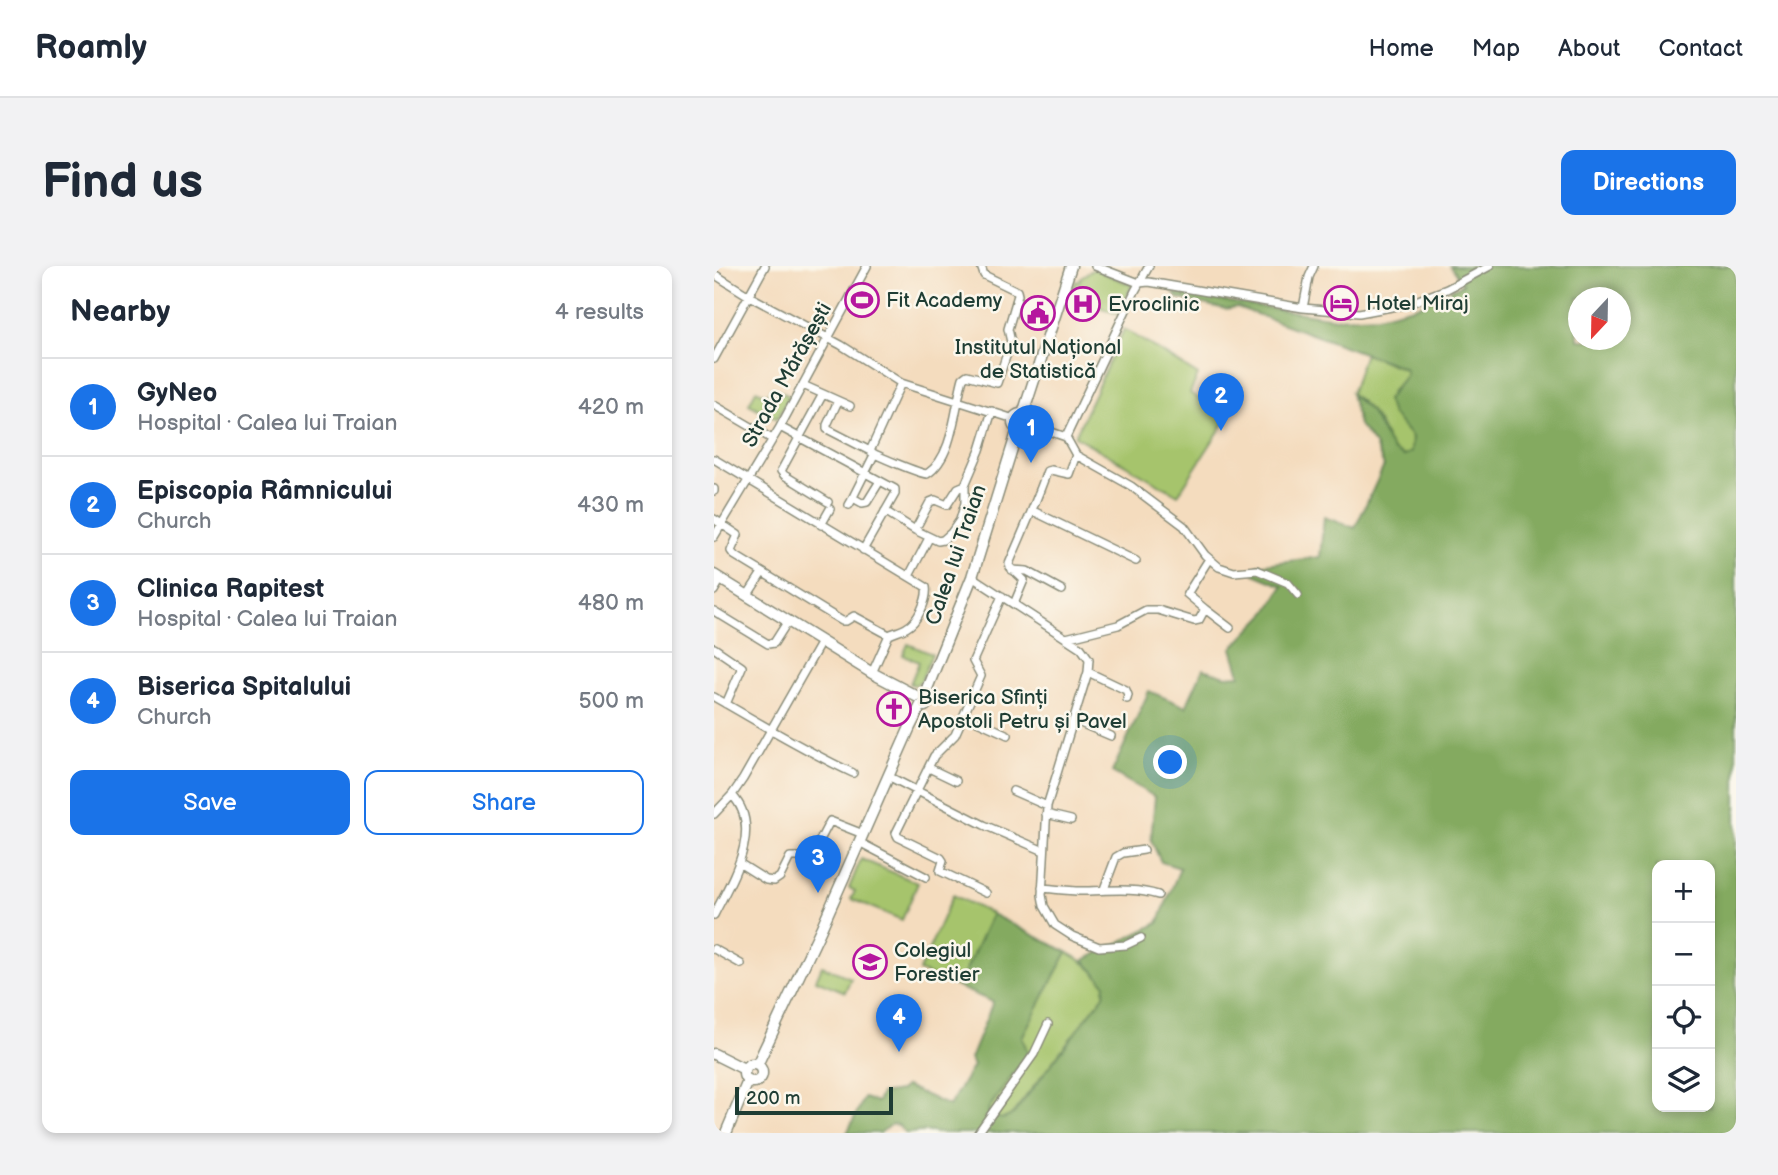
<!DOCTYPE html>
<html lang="en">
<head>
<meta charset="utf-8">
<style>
	:root { --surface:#fff; --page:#f2f2f3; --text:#1f2937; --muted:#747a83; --line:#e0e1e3; --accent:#1a73e8 }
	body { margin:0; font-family:"Balsamiq Sans",sans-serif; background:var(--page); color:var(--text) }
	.controls { position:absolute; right:21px; bottom:21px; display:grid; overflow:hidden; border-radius:14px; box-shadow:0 4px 10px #0003 }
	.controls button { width:63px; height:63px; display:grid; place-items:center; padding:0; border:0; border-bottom:2px solid var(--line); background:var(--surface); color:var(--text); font:35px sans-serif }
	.compass { position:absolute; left:854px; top:21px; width:63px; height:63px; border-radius:50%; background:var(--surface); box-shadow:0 4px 10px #0003; rotate:202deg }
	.scale { position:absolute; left:21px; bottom:18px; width:158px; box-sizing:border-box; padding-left:7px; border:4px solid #1f3d34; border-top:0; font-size:19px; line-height:24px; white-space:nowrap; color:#1f3d34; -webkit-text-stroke:5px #fbf7ec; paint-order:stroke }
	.you { position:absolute; left:457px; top:497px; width:24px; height:24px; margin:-18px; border:5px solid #fff; border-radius:50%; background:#1a73e8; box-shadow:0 0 0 10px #1a73e833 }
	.badge { display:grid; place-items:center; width:46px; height:46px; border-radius:50%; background:var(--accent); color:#fff; font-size:23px; font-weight:700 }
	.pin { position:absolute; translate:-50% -58px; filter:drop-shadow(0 2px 4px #0008) }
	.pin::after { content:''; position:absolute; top:37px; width:24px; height:21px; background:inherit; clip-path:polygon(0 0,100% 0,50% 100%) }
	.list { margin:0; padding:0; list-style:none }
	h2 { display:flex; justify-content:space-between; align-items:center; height:91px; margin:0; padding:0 28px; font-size:30px }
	h2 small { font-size:23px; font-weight:400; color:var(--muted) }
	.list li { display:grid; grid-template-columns:46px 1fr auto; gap:21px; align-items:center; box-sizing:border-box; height:98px; padding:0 28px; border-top:2px solid var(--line) }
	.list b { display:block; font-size:26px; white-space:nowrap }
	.list p { margin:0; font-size:23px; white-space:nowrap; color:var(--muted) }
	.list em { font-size:23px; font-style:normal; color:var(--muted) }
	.actions { display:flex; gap:14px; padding:21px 28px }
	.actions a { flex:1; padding:16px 0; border:2px solid var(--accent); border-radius:14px; text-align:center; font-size:24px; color:var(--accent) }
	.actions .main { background:var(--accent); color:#fff }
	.icon { flex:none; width:38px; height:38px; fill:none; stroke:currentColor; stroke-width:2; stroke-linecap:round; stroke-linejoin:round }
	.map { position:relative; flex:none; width:1022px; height:867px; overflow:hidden; border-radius:14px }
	header { display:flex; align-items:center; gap:42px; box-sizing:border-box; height:98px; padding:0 35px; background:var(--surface); border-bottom:2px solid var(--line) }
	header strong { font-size:33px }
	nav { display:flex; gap:38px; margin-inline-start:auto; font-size:24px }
	.intro { display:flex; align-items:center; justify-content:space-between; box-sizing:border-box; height:168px; padding:0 42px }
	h1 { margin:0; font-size:49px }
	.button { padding:18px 32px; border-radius:14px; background:var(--accent); color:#fff; font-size:24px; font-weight:700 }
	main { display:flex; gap:42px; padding:0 42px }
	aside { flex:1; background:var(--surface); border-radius:14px; box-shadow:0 4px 10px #0003 }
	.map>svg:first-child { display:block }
	.green { fill:#a6c46c; stroke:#628050; stroke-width:2 }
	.forest { fill:#84aa60; stroke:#52744a; stroke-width:2; fill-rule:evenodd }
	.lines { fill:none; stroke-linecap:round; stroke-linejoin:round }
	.minor-casing { stroke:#8a8c79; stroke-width:10 }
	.major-casing { stroke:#8a8c79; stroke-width:13 }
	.minor { stroke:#fff; stroke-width:7 }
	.major { stroke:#fff; stroke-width:10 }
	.labels { text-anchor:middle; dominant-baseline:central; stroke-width:5; stroke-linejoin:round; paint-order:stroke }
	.poi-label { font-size:21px; fill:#1f3d34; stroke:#fbf7ec; text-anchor:start }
	.street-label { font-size:21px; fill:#1f3d34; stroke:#fbf7ec }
</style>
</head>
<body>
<header>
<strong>Roamly</strong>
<nav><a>Home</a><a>Map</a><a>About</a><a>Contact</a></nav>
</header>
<div class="intro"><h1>Find us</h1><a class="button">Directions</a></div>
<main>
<aside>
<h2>Nearby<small>4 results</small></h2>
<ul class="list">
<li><span class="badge">1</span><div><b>GyNeo</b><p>Hospital · Calea lui Traian</p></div><em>420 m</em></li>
<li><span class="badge">2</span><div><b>Episcopia Râmnicului</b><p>Church</p></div><em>430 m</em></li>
<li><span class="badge">3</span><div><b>Clinica Rapitest</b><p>Hospital · Calea lui Traian</p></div><em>480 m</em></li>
<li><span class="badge">4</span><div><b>Biserica Spitalului</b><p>Church</p></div><em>500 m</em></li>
</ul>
<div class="actions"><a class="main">Save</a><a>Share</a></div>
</aside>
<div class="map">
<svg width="1022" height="867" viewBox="0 0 1022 867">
	<rect width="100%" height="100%" fill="#fbf7ec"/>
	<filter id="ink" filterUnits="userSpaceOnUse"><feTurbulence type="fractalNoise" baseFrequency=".0143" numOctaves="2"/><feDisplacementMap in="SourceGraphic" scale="14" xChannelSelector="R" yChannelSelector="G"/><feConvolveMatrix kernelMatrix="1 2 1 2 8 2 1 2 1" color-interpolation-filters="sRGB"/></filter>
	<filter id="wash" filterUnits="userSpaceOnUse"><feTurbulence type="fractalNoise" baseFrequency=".00686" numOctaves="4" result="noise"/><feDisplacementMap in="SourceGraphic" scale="28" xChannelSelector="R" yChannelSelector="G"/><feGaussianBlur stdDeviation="1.57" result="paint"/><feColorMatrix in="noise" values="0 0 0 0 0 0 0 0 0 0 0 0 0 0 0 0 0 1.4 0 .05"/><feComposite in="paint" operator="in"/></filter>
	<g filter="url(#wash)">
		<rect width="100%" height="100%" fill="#f4dcbe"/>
		<path class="green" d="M380 3 418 19 405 49 356 29 362 15 365 16 367 11Z
			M410 63 484 109 476 127 514 151 464 229 361 170Z
			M651 87 692 104 690 112 676 127C684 143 708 174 694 190 674 188 673 171 665 157 658 146 648 135 637 128Z
			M58 121 75 130 63 153 35 138 42 124 53 129Z
			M194 378 218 388 207 415 201 419 196 418 205 396 189 389Z
			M147 593 204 617 188 654 137 633 141 625 135 622Z
			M239 629 278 648 244 721 205 705Z
			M353 686C369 694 379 703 391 718L390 729 299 847C290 856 285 854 274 847L275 842 315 756Z
			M108 700 137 712 131 726 102 714Z"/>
		<path class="forest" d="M736 0H1022V867H223C211 863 204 867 191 867L184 859 178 858 166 867H133L150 832 163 836 167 828 186 825 192 820 235 840 259 800 256 793 279 736 244 721 278 648 353 686 308 771 314 787 275 842 274 847C285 854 290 855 300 847L390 729 391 718 370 694 444 657 466 602 447 596 437 574 441 531 398 506 435 425 472 441 489 403 512 410 526 409 518 382 553 346 569 320 540 308 544 299 606 291 610 251 641 262 670 200 661 179 645 159 637 128 656 145 679 184 690 190 697 186 698 171 678 148 673 134 692 108V104L688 101 523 41 511 43 463 32 460 27 621 52 664 50 703 40 749 18ZM864 32H906V74H864ZM943 599H996V841H943Z"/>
	</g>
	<g filter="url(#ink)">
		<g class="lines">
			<g class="minor-casing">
				<path id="minor" d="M381 0 425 17 435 16 589 42 645 47 694 38 733 23 776 0
					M0 8 35 30 127 79 187 117 300 153
					M589 42 595 11 600 0
					M0 93 51 0
					M187 117 156 185C160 189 207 208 213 208 240 191 241 139 249 112L253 109 283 117 297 76 294 63 304 29 303 25 270 9 267 0
					M89 119 136 140
					M109 128 67 205 70 209 114 236
					M124 135 113 159V163L156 185
					M0 139 58 173
					M314 158 352 171
					M66 161 181 223V228L149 284
					M352 171 362 189 417 220 470 260 491 289 505 301 520 306 543 304 574 317 584 329
					M352 171 421 25 435 0
					M301 178 309 170 326 163
					M0 193 212 321C214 333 204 356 192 362 187 365 181 366 175 369L158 407
					M0 223V225
					M138 233 160 189
					M135 239 139 232 148 237 153 236 166 215
					M171 245 201 264 224 275 229 274 237 267 246 254 251 237V219L266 184 278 145
					M319 245 422 295
					M0 253 24 269 17 285 20 289 128 355H132L140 350 175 369
					M107 259 116 243
					M201 264 216 236 221 234 233 239 244 222 251 219
					M0 271 66 161 153 0
					M298 304 313 305 348 324
					M195 310 215 272
					M258 311 367 382 375 393 374 406 333 540 328 629 330 640 341 659 358 670 385 681 412 679 427 672
					M0 325 7 313
					M33 330 48 307
					M300 338 310 314 296 301 295 298C308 267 322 237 333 205L337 204 355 208 362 189
					M491 343 516 362
					M0 345 54 378 60 377 74 355
					M352 372 404 359 432 344H444L480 355 485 354 491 343 473 328 495 293
					M0 382 28 401 12 438
					M374 406 412 424 414 429 413 433
					M0 431C46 457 91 485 139 507
					M250 449 294 469
					M359 454 397 470
					M215 502 242 515
					M174 510 270 559 330 585
					M299 525 333 540
					M0 548 18 529 29 513 107 376
					M332 548 357 554
					M145 576 212 611
					M25 597 52 614 60 615 66 611 76 591H90L105 576 116 555 149 568
					M328 622C341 623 354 625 367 625 393 625 419 621 444 629
					M390 623 402 591 409 587 430 584
					M272 627 226 605 229 595 227 592 184 571 182 567 220 490 241 469 267 410 259 395 288 330
					M0 649C16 616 51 563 18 529
					M0 683 27 698
					M264 867 320 788 334 758"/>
			</g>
			<g class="major-casing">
				<path id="major" d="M309 148 357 0
					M299 156a8 8 0 1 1 16 0a8 8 0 1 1-16 0Z
					M0 309 158 407 202 430
					M0 788 30 803
					M30 807a9 9 0 1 1 18 0a9 9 0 1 1-18 0Z
					M43 799 107 663 196 461 207 439 211 440 216 435 217 431 212 425 258 311 304 163
					M12 867 34 815"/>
			</g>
			<use href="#minor" class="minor"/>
			<use href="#major" class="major"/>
		</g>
	</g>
	<defs>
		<g id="stadium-ring" transform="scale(1.75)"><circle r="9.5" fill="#fbf7ec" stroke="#b5179e" stroke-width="1.5"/><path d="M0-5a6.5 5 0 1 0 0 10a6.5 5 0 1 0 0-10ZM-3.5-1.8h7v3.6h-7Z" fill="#b5179e"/></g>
		<g id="hotel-ring" transform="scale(1.75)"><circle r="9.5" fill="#fbf7ec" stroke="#b5179e" stroke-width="1.5"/><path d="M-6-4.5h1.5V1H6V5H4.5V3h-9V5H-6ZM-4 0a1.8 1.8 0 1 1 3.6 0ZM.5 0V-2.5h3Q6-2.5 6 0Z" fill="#b5179e"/></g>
		<g id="hospital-ring" transform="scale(1.75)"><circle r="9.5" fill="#fbf7ec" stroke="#b5179e" stroke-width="1.5"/><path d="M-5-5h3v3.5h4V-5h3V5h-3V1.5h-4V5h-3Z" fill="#b5179e"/></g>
		<g id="civic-ring" transform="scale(1.75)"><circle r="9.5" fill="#fbf7ec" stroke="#b5179e" stroke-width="1.5"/><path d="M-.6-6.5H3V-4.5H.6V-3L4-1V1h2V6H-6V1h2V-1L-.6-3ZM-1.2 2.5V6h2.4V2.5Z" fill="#b5179e"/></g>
		<g id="church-ring" transform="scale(1.75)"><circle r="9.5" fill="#fbf7ec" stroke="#b5179e" stroke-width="1.5"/><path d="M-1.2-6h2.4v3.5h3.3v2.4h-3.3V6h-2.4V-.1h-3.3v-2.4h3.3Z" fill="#b5179e"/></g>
		<g id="school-ring" transform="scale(1.75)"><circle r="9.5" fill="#fbf7ec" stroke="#b5179e" stroke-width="1.5"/><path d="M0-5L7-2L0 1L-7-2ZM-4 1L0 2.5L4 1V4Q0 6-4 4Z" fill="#b5179e"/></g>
	</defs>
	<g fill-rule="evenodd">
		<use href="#stadium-ring" x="148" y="34"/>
		<use href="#hotel-ring" x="627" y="37"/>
		<use href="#hospital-ring" x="369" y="38"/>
		<use href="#civic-ring" x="324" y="47"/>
		<use href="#church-ring" x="180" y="443"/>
		<use href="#school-ring" x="156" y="696"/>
	</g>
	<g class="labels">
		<g class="poi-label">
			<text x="172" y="34">Fit Academy</text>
			<text x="652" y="37">Hotel Miraj</text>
			<text x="394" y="38">Evroclinic</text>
			<text x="324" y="81" text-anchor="middle">Institutul Național<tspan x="324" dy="24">de Statistică</tspan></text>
			<text x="204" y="431">Biserica Sfinți<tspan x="204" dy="24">Apostoli Petru și Pavel</tspan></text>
			<text x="180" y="684">Colegiul<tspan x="180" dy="24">Forestier</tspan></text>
		</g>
		<g class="street-label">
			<text transform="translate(73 109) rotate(-61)">Strada Mărășești</text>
			<text transform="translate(242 289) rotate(-71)">Calea lui Traian</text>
		</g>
	</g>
</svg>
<div class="controls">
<button>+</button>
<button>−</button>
<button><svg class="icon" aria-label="locate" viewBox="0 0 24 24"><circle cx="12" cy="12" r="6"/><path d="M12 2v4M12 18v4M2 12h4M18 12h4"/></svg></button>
<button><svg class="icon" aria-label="layers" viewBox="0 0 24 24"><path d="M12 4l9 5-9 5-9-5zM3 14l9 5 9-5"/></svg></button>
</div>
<svg class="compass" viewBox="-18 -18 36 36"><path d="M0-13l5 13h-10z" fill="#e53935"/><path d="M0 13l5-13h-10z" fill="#747a83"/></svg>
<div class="scale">200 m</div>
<div class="you"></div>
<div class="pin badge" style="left:317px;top:197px">1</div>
<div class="pin badge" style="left:507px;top:165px">2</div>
<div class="pin badge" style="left:104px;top:627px">3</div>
<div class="pin badge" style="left:185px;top:786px">4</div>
</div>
</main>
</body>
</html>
